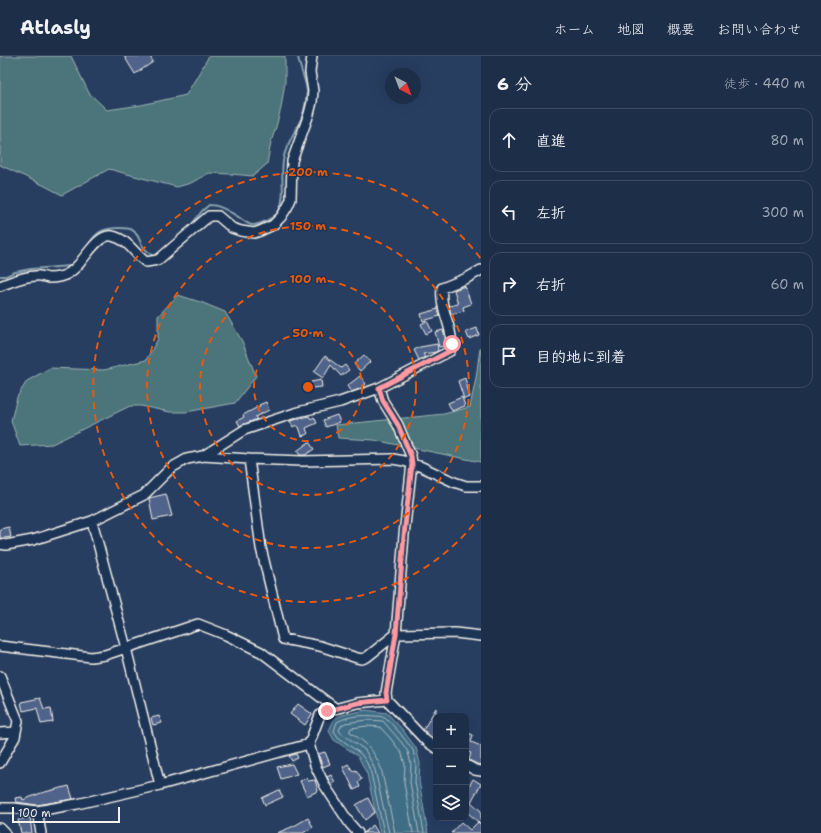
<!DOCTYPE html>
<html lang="ja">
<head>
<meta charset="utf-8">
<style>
	:root { --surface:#1d2e49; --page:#2a3a53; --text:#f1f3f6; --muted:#a0a8b4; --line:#3b4a61 }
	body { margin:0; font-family:"Shantell Sans","Klee One",sans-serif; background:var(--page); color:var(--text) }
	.controls { position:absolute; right:12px; bottom:12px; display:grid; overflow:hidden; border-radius:8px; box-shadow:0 4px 16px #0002 }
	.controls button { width:36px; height:36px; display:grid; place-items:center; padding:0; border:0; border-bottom:1px solid var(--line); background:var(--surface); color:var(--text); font:20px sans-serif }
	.compass { position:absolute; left:385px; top:12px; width:36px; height:36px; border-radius:50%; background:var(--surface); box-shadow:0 4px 16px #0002; rotate:138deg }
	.scale { position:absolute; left:12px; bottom:10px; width:108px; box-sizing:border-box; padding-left:4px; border:2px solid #f4f1e8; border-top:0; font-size:11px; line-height:14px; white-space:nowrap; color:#f4f1e8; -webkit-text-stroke:3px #1d3557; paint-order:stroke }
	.stop { position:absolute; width:12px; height:12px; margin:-9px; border:3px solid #ff9aa2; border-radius:50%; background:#fff }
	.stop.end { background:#ff9aa2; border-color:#fff; box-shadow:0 1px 4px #0008 }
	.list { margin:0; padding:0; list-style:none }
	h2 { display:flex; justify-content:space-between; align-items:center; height:52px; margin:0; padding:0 16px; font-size:17px }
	h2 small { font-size:13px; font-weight:400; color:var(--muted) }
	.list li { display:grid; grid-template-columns:26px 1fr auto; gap:12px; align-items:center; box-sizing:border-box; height:64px; margin:0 8px 8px; padding:0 8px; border:1px solid var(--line); border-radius:12px }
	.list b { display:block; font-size:15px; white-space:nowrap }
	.list em { font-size:13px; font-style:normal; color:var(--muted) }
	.icon { flex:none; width:22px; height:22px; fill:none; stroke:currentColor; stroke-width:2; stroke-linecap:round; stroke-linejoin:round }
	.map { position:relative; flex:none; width:481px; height:777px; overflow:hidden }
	header { display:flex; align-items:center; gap:24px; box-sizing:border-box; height:56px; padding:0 20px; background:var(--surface); border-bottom:1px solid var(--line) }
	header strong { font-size:19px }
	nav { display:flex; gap:22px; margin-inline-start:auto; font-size:14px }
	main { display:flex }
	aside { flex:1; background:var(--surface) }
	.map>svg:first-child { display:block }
	.green { fill:#4c757a; stroke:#a0b3b1 }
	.water { fill:#416d86; stroke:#89a2ad }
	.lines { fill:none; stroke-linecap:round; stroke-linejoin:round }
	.shore { stroke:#acbcc1; stroke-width:1 }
	.stream { stroke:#89a2ad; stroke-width:2 }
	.building { fill:#50648b; stroke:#f4f1e8 }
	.minor-casing { stroke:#f4f1e8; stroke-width:12 }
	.minor { stroke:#1d3557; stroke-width:9 }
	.route { stroke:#ff9aa2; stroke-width:5 }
	.ring { fill:none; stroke:#e8590c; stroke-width:2; stroke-dasharray:7 5 }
	.centre { fill:#e8590c; stroke:#1d3557; stroke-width:2 }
	.ring-label { font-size:12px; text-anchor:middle; font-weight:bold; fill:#e8590c; stroke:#1d3557; stroke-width:3; stroke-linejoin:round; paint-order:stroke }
</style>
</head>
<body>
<header>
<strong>Atlasly</strong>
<nav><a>ホーム</a><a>地図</a><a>概要</a><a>お問い合わせ</a></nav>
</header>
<main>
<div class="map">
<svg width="481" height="777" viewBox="0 0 481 777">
	<rect width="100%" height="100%" fill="#273e61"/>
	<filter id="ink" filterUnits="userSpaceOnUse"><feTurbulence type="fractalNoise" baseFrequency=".025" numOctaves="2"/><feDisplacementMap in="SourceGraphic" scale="8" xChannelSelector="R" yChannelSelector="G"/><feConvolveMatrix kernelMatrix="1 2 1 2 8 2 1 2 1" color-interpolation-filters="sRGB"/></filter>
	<g filter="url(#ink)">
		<path class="green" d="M0 0H71L89 37 107 54 141 49 186 39 209 0H285V26L281 52 276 71 271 86 267 108 253 120 230 118 209 117 191 127 177 131 142 122 109 113 62 139 45 130 0 109Z
			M178 239 203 247 225 256 242 285 256 320 235 347 186 356H170L141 350H130L52 388 20 390 11 365 17 341 27 325 50 312 104 314 146 304 158 283V260Z
			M480 292H481V406L374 384 338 382 336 369 444 358 470 351 476 322Z"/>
		<path class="water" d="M366 654 387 657 402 673 416 692 420 707 419 725 428 777H380L367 718 358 700 334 684 329 675 334 663 342 659Z"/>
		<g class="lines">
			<path class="shore" d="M384 777 371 717 367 707 361 698 338 681 334 675 337 666C351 658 369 659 385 661L399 676 413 694 416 708 415 726 424 777
				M389 777 375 714 371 705 365 694 341 677 339 674 341 670 345 667 367 664 383 665 402 687 408 696 411 708 410 726 419 777
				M395 777 381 712C373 693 367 687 350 676V674L351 672 367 670 380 671 391 683 402 698 405 709 404 727 413 777"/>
			<path class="stream" d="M189 172 202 155 209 149C220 149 230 156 240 162 243 164 248 169 253 169 260 169 276 161 279 155 287 138 279 118 284 100 287 88 294 78 299 67 303 60 305 52 306 44 306 41 307 38 307 35 306 23 299 12 298 0
				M87 191C96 176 102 172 120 172 123 172 129 172 132 174 138 177 139 184 142 189 145 193 150 198 154 200L159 198
				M0 220H6L15 216 31 213 70 210 76 205"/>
		</g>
		<path class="building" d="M124 0H150L153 6 135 18Z
			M465 230 471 248 463 251 464 255 451 258 449 250 458 248 454 234Z
			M438 253 440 260 423 265 421 258Z
			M427 265 432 275 426 278 421 268Z
			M477 272 479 279 469 283 466 276Z
			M443 274 445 280V290L439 291 435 276Z
			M437 288 438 294 436 296 423 298 425 301 419 304 414 294 420 291Z
			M364 299 370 306 360 315 354 308Z
			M325 300 341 312 345 309 349 314 341 320 331 309 323 322 314 316Z
			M360 320 366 328 360 333 351 336 347 330Z
			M465 322 470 341 464 343 458 325Z
			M321 324 322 331 312 332 311 326Z
			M462 341 465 350 452 355 448 347Z
			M266 346 269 354 255 361 257 363 240 370 237 365 244 361 243 359 260 350 259 349Z
			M337 359 340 366 326 371 323 364Z
			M309 360 311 363 314 361 317 367 306 372 308 378 302 380 299 371H297L296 369 293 371 290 365Z
			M309 386 314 393 305 399H300L297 395Z
			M166 438 172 460 153 464 149 442Z
			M9 471 11 481 4 482H0V473Z
			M40 642 44 653 51 652 53 666 41 668 37 652 23 655 21 646Z
			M298 648 312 658 305 669 290 658Z
			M436 652V679L434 683 429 679 423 674Z
			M159 660 162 667 153 669 151 662Z
			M466 676 473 679 471 686 481 690V709L477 708 469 704 471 697 467 696 466 697Z
			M325 696 330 708 323 711 318 698Z
			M296 698 298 702 292 705 289 700Z
			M292 708 297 718 281 723 277 711Z
			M348 708 353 715 356 714 362 723 358 726 360 731 354 734 343 711Z
			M331 719 335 726 331 728 327 721Z
			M306 722 308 725 315 724 318 735 307 740 300 725Z
			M473 723 481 728 471 746 481 755V763L478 766 466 755V736Z
			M69 730 73 743 37 749 16 746 15 742 22 741 23 744 41 737Z
			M279 734 283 741 265 749 262 742Z
			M368 742 375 756 365 764 356 749Z
			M30 761 32 777H21L18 764Z
			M308 762 313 771 303 777H277L294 770Z
			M461 766 470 774 478 766 481 769V777H451Z
			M373 769 378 777H364Z"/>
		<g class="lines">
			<g class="minor-casing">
				<path id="minor" d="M0 230C11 226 23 220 36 220 40 219 44 221 48 222 54 222 63 221 69 217 73 214 79 209 82 204 89 196 100 178 112 180 128 183 134 198 146 206L158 204 209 160H218L232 172 241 175 254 177 260 175 273 169 281 161 288 150 291 143 292 105 309 58 312 46 313 35 310 16 312 0
					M379 332 383 345 398 369 411 400 412 407 404 479 396 578 386 637 387 644 426 685 436 692
					M203 400 244 374 298 356 340 346 379 332 450 295C456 274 439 256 442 232L467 222 481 214
					M249 403 261 492 283 583 320 590 357 602 362 603 367 601 396 578 455 577 481 580
					M92 465 126 592 160 729
					M0 488 6 489 33 484 92 465 144 439 171 412 187 403 203 400 249 403 302 405 393 403 404 405 422 411 454 426 466 430H481
					M0 590 91 601 105 599 198 568 226 579 261 596 335 652
					M0 620 18 665 15 681 0 707
					M0 677 16 676
					M466 709 475 714 481 715
					M0 752H14L37 755 77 748 160 729 309 688
					M37 755 41 777
					M0 772 5 777
					M358 777 350 768 325 730 315 709 309 688 320 659 327 655 357 647 387 644"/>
			</g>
			<use href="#minor" class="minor"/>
		</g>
	</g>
	<g class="lines" filter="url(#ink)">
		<path class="route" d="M327 655 357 647 387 644 386 637 396 578 404 479 412 408 411 400 398 369 383 345 379 332 450 295 452 288"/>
	</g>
	<g class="ring">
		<circle cx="308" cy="331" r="54"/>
		<circle cx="308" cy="331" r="108"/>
		<circle cx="308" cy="331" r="161"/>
		<path d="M481 459A215 215 0 1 1 481 203"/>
	</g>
	<circle cx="308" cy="331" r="6" class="centre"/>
	<g class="ring-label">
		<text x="308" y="120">200 m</text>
		<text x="308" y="174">150 m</text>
		<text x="308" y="227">100 m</text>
		<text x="308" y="281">50 m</text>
	</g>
</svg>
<div class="controls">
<button>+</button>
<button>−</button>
<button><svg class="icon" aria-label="layers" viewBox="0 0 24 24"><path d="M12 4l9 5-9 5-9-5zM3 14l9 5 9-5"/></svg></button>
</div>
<svg class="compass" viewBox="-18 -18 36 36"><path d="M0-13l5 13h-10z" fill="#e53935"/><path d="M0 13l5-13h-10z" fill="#a0a8b4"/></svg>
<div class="scale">100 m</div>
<div class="stop" style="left:452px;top:288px"></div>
<div class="stop end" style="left:327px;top:655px"></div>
</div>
<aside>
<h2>6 分<small>徒歩 · 440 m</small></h2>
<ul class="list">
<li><svg class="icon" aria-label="ahead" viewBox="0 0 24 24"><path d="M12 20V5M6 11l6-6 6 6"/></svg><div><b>直進</b></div><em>80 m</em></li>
<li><svg class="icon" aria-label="left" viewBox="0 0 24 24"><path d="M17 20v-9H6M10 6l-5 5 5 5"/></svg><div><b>左折</b></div><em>300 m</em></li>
<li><svg class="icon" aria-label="right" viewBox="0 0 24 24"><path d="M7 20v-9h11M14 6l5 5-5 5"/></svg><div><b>右折</b></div><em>60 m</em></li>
<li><svg class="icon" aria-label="arrive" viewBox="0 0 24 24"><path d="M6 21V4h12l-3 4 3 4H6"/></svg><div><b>目的地に到着</b></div></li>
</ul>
</aside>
</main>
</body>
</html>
